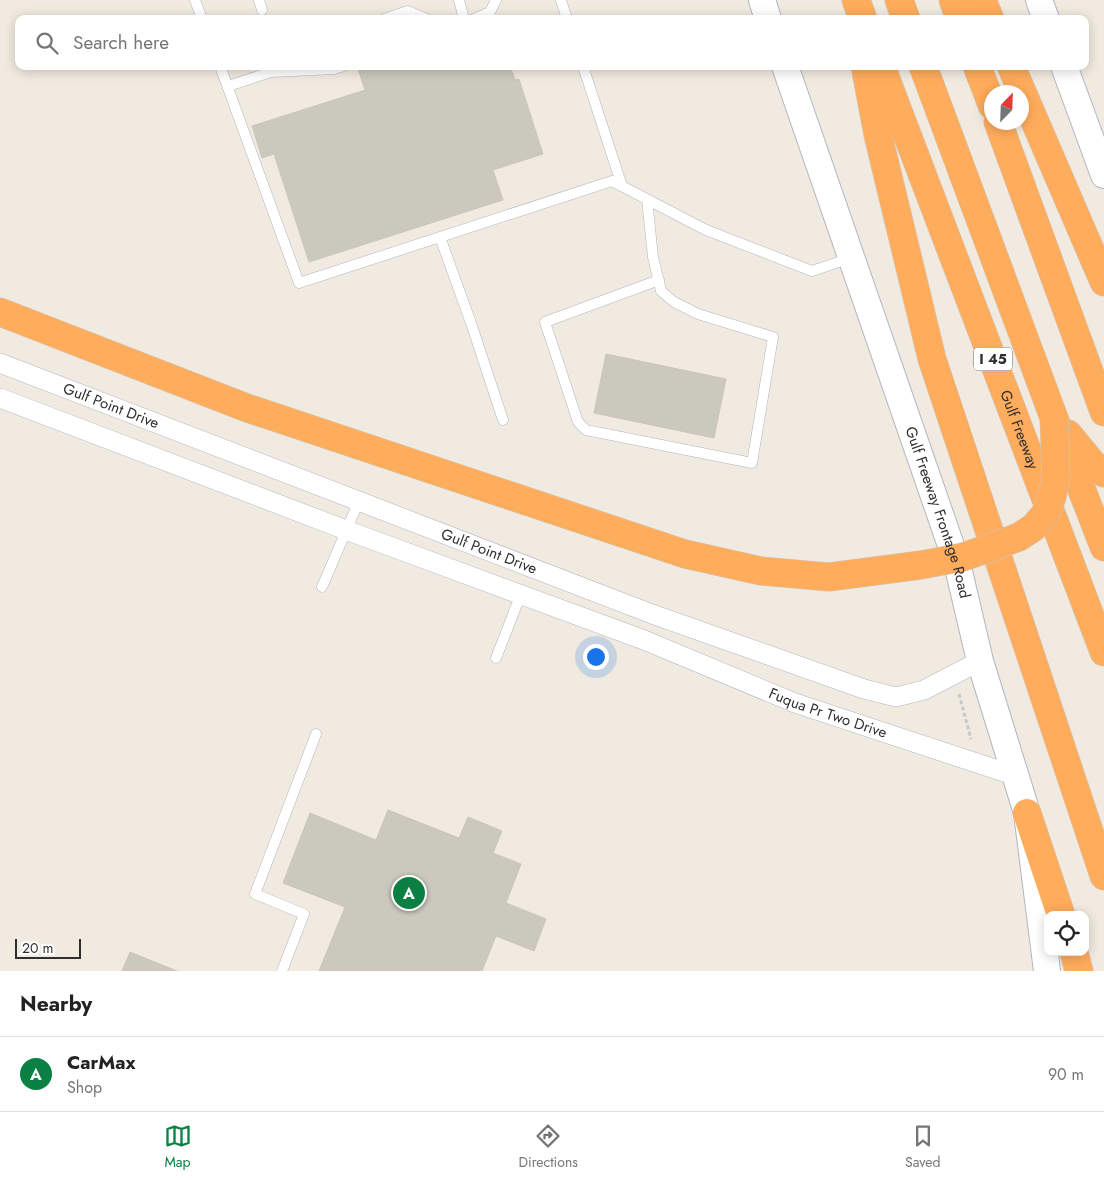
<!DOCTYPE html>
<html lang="en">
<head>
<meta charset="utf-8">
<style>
	:root { --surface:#fff; --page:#f6f6f6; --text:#222; --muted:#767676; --line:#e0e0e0; --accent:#0b8043 }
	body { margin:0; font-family:Jost,sans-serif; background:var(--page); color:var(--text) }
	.controls { position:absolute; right:15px; bottom:15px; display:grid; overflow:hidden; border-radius:10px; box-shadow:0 2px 12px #0003 }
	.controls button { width:45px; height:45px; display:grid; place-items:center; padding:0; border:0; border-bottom:1px solid var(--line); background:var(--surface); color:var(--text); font:25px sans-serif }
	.compass { position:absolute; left:984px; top:85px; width:45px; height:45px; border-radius:50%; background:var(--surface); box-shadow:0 2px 12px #0003; rotate:23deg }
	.scale { position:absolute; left:15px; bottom:12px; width:66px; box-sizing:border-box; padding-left:5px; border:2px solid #2e2e2e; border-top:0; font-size:14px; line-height:18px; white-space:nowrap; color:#2e2e2e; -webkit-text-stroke:4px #fff; paint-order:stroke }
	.you { position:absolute; left:595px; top:656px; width:18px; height:18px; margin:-12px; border:4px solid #fff; border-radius:50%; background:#1a73e8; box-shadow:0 0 0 8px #1a73e833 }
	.badge { display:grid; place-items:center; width:32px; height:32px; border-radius:50%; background:var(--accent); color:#fff; font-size:16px; font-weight:700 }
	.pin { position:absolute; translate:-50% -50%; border:2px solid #fff; box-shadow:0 1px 5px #0006 }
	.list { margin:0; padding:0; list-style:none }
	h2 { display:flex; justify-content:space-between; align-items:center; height:65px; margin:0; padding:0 20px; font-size:21px }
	h2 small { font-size:16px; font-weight:400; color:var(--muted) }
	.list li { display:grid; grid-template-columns:32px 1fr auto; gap:15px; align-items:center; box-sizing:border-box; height:75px; padding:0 20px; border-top:1px solid var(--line) }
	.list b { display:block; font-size:19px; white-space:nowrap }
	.list p { margin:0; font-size:16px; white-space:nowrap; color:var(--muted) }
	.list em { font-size:16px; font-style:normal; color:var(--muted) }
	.icon { flex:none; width:28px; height:28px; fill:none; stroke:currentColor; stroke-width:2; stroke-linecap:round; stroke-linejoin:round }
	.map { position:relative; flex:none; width:1104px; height:971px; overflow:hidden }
	.search { position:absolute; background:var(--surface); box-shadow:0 2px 12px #0003; left:15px; right:15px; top:15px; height:55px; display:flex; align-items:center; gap:12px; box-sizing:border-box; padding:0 18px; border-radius:10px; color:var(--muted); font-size:19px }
	.sheet { height:140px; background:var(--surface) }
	nav { display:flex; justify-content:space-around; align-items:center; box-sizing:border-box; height:70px; border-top:1px solid var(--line); background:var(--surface); font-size:14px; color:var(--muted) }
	nav a { display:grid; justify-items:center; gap:2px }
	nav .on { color:var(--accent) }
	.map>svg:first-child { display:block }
	.building { fill:#cbc8be; stroke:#ccc6b9 }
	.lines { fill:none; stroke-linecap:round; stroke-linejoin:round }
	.service-casing { stroke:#b4b5c2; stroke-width:11 }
	.minor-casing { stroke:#b4b5c2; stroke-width:20 }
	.secondary-casing { stroke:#b4b5c2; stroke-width:28 }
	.motorway-casing { stroke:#c9c9c9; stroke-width:29 }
	.path { stroke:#c9c9c9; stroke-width:3; stroke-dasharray:4 2.5; stroke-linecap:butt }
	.service { stroke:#fff; stroke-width:10 }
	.minor { stroke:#fff; stroke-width:19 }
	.secondary { stroke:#fff; stroke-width:26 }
	.motorway { stroke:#ffac5c; stroke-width:28 }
	.motorway-bridge-casing { stroke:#c9c9c9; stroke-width:29; stroke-linecap:butt }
	.motorway-bridge { stroke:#ffac5c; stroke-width:28 }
	.labels { text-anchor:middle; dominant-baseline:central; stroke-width:4.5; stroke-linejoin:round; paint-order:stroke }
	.shield { fill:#fff; stroke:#6d6d6d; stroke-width:1 }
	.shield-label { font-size:14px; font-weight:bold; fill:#2e2e2e }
	.street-label { font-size:15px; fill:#2e2e2e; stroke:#fff }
</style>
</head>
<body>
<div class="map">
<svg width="1104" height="971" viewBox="0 0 1104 971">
	<rect width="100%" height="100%" fill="#f0eae0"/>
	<path class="building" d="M357 66H420L421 68 426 66H510L515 80 519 79 543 154 493 170 503 200 309 262 274 154 262 158 252 126 365 90Z
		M606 354 726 379 714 438 594 413Z
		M388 810 459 838 468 817 502 831 493 853 521 864 506 903 546 919 534 951 496 936 482 971H319L345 907 283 883 310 813 376 840Z
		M130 952 177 971H122Z"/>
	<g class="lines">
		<g class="service-casing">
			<path id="service" d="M195 0 202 19
				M259 0 262 10
				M459 0 464 19
				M561 0 567 19
				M384 19 408 11 427 19
				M474 19 490 12 496 0
				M220 66 299 283 612 181 706 230 812 271 851 258
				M583 66 622 186
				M228 86 271 72 334 69 344 66
				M647 199 653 257 661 291 674 302 698 314 773 337 752 463 586 430 578 422 545 322 659 280
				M440 237 472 326 503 420
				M322 587 359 501
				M496 658 521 594
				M282 971 304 914 255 894 316 734"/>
		</g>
		<g class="minor-casing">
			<g id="minor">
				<path id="s1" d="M0 363 652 614 864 689 896 697 924 690 980 661"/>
				<path id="s2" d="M0 398 346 530 644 640 795 703 1016 776"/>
			</g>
		</g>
		<g class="secondary-casing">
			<g id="secondary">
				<path d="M762 0 768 19"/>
				<path d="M1039 0 1046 19"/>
				<path id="s3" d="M785 66 957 563 980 661 1027 813 1047 971"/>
				<path d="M1064 66 1104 175"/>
			</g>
		</g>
		<g class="motorway-casing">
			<g id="motorway">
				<path d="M856 0 863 19"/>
				<path d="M899 0 906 19"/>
				<path d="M953 0 960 19"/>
				<path d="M982 0 990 19"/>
				<path d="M865 66 878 135 932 359 1104 876"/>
				<path id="s4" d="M881 66 1104 652"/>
				<path d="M923 66 1054 418 1104 547"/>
				<path d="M977 66 992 105"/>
				<path d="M1011 66 1104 282"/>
				<path d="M998 122 1104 412"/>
				<path d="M0 312 247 408 685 554"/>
				<path d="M1068 434 1092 463 1104 473"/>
				<path d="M1027 813 1061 915"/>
				<path d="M1074 952 1079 971"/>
			</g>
		</g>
		<path class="path" d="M959 694 971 739"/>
		<use href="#service" class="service"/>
		<use href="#minor" class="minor"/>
		<use href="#secondary" class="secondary"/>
		<use href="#motorway" class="motorway"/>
		<g class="motorway-bridge-casing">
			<path id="motorway-bridge" d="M685 554 761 571 829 577 921 565 963 557 986 549 1019 537 1034 527 1045 514 1052 497 1056 477 1054 418"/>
		</g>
		<use href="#motorway-bridge" class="motorway-bridge"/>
	</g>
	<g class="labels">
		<rect class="shield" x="974" y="347.5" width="38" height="23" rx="4"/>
		<g class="shield-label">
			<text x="993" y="359">I 45</text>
		</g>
		<g class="street-label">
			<text stroke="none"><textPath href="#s1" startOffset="119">Gulf Point Drive</textPath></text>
			<text stroke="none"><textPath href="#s4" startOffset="389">Gulf Freeway</textPath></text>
			<text stroke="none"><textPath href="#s3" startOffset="472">Gulf Freeway Frontage Road</textPath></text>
			<text stroke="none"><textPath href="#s1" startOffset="524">Gulf Point Drive</textPath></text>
			<text stroke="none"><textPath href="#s2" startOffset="886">Fuqua Pr Two Drive</textPath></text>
		</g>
	</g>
</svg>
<div class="controls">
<button><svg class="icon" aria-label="locate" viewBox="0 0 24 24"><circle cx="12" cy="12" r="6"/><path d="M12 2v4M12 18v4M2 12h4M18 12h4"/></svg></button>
</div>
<svg class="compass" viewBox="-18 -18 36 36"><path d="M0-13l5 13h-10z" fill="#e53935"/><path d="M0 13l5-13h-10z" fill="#767676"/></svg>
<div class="scale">20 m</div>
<div class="you"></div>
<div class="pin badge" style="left:409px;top:893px">A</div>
<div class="search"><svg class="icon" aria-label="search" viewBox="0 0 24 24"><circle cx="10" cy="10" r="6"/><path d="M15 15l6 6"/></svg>Search here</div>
</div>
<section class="sheet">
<h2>Nearby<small></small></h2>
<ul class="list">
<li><span class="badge">A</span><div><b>CarMax</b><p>Shop</p></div><em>90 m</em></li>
</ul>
</section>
<nav>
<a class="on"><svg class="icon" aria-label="map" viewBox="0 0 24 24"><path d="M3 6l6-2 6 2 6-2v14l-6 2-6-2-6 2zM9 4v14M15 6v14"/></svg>Map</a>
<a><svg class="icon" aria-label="directions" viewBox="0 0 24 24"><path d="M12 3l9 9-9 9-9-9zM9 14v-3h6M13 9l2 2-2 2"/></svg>Directions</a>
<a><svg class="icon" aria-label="saved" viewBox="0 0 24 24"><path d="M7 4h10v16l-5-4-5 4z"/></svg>Saved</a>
</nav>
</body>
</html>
